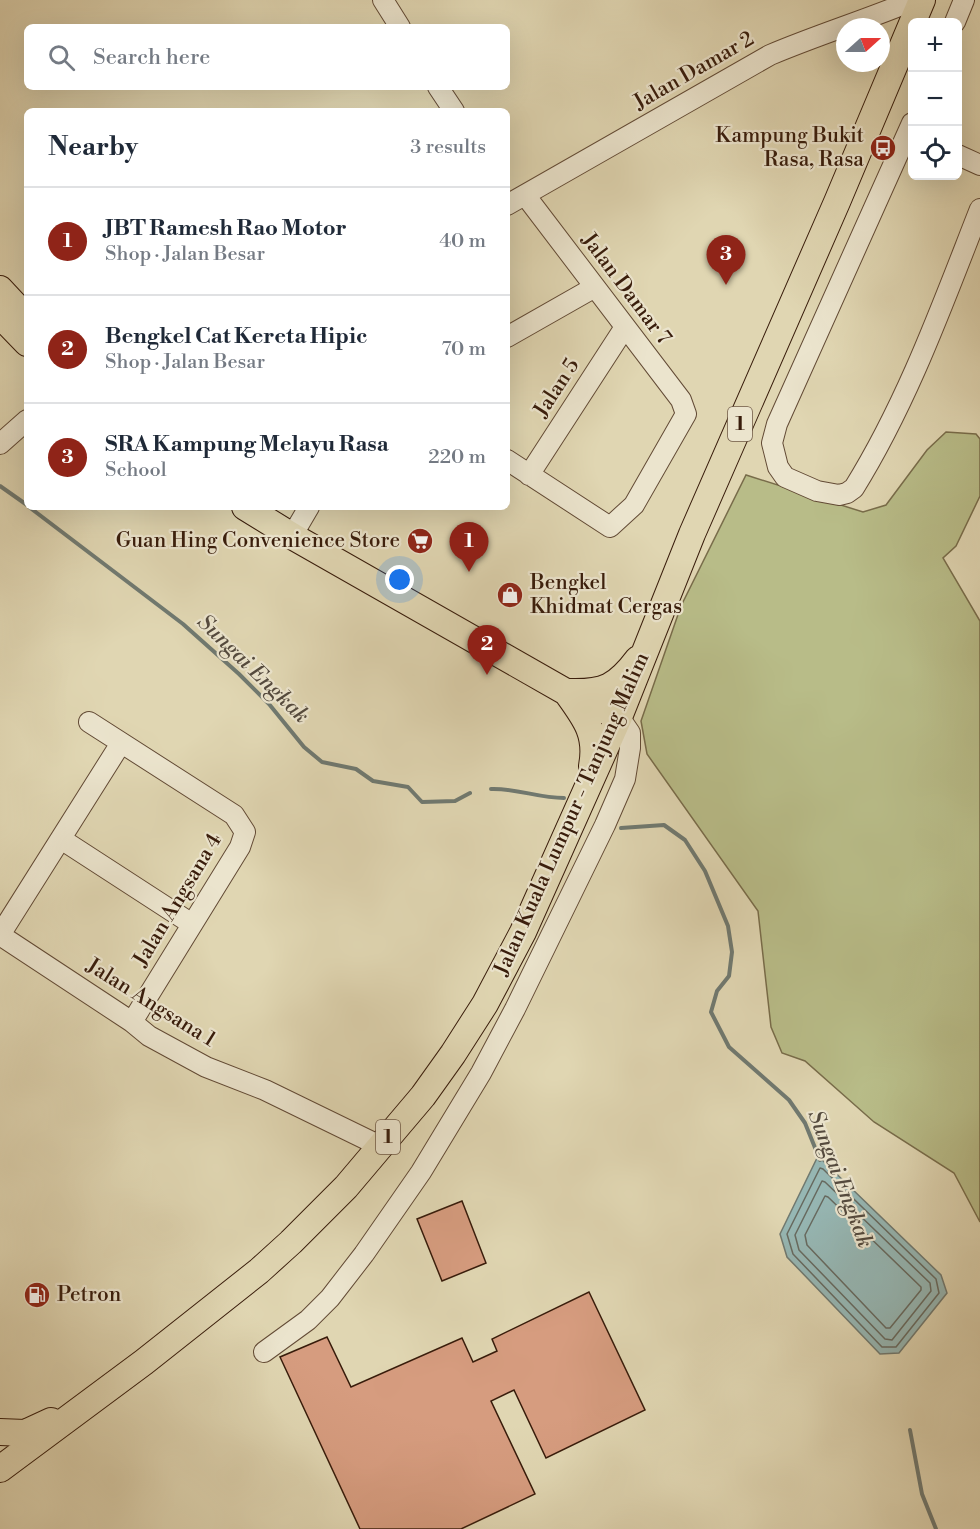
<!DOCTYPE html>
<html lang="en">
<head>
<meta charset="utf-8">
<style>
	:root { --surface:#fff; --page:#f6f6f7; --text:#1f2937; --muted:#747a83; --line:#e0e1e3; --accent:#8f2418 }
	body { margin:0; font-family:"Libre Bodoni",serif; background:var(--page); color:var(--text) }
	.controls { position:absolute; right:18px; top:18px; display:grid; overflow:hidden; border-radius:9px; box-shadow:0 6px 24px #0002 }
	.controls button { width:54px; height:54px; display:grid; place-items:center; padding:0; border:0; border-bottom:2px solid var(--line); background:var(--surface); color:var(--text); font:30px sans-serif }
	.compass { position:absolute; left:836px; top:18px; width:54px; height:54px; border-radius:50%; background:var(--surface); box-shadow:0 6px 24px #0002; rotate:69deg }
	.you { position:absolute; left:400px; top:580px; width:21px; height:21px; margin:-15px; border:4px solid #fff; border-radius:50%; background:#1a73e8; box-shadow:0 0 0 9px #1a73e833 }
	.badge { display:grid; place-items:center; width:39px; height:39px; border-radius:50%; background:var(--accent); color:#fff; font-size:20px; font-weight:700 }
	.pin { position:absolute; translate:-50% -50px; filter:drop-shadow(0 2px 3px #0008) }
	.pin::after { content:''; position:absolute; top:32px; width:21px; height:18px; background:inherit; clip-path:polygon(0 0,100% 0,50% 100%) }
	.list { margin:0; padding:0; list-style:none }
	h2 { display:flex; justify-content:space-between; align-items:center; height:78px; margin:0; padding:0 24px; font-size:26px }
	h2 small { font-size:20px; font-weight:400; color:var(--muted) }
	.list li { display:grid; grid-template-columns:39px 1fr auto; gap:18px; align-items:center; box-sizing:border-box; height:108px; padding:0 24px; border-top:2px solid var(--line) }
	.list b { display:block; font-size:22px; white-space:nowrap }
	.list p { margin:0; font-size:20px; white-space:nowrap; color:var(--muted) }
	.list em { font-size:20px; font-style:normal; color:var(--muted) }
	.icon { flex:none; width:33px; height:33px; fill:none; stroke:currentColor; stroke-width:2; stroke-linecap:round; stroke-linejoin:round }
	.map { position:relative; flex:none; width:980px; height:1529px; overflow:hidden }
	.search { position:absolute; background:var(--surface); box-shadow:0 6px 24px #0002; left:24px; top:24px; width:486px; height:66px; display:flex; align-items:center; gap:15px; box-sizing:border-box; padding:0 21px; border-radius:9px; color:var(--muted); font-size:22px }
	.panel { position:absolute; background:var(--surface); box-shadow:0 6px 24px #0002; left:24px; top:108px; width:486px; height:402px; border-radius:9px }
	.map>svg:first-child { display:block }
	.green { fill:#b8bc88; stroke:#786c4a; stroke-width:1.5 }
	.water { fill:#96b7b4; stroke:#707970; stroke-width:1.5 }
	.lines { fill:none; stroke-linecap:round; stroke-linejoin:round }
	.shore { stroke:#676a60; stroke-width:1.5 }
	.stream { stroke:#707970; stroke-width:4 }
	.building { fill:#d69c7f; stroke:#381c0b; stroke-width:1.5 }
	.minor-casing { stroke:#624a35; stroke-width:22 }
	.major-casing { stroke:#381c0b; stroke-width:28 }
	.minor { stroke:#ebe4cd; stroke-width:20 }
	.major { stroke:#e0d6b2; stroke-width:26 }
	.labels { text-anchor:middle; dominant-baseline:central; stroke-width:4.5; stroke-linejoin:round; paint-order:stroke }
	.shield { fill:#ebe4cd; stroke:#6e5845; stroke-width:1.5 }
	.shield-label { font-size:20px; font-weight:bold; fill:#381c0b }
	.street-label { font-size:21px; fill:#381c0b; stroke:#ebe4cd }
	.poi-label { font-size:21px; fill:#381c0b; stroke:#ebe4cd; text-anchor:end }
	.water-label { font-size:22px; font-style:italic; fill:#544a3e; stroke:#ebe4cd }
</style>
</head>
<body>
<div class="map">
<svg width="980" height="1529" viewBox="0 0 980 1529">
	<rect width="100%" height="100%" fill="#e0d6b2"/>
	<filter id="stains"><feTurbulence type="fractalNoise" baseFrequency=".00333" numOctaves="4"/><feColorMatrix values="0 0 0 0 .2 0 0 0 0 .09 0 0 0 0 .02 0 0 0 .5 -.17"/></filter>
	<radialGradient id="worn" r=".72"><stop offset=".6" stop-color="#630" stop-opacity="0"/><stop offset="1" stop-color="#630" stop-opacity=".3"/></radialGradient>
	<path class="green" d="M946 432 976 434 980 439V496L956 546 943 558 980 621V1222L954 1173 874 1122 805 1061 782 1053 771 1027 758 911 647 754 641 721 681 606 746 475 863 512 886 505 927 450Z"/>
	<path class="water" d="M818 1156 941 1275 947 1293 899 1353 880 1354 787 1257 780 1234Z"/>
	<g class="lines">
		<path class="shore" d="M820 1168 823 1169 936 1279 939 1293 896 1347H882L793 1254 787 1234Z
			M822 1181 825 1182 930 1283 931 1291 892 1340 885 1339 799 1250 795 1235Z
			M825 1196 828 1197 921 1287V1290L890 1328H886L807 1245 805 1235Z"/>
		<path class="stream" d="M0 486 27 505
			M29 507 183 624 239 674 269 704 304 747 322 762 356 769 373 781 408 787 422 802 455 801 470 793
			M491 789C516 788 538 798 564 798
			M621 828 664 825 685 840 705 871 728 926 732 952 729 976 717 991 711 1012 729 1047 789 1100 805 1123 820 1160
			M910 1430 922 1494 936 1529"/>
	</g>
	<path class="building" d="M462 1201 486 1263 442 1281 417 1219Z
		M589 1292 645 1410 546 1458 514 1390 491 1401 535 1494 461 1529H360L280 1357 327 1337 351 1387 462 1338 473 1362 497 1351 492 1339Z"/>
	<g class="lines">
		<g class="minor-casing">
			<path id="minor" d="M383 0 400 27
				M955 22 964 0
				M438 87 454 111
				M912 123 777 424 772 443 778 467 785 477 817 491 839 495 847 493 854 488C908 401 943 303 980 209
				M958 155 980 165
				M507 205 770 55C817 35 866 20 914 0
				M507 337 595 287
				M0 444 27 420
				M507 460 610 527 634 505 686 414 681 400 525 195
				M529 475 625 327
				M292 536 309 507
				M89 722 234 815 245 832 240 847 132 1022
				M61 839 192 924
				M0 935 132 1022 149 1036 206 1067 265 1090 380 1146
				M0 935 121 743
				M264 1352 308 1320 330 1298 364 1254 421 1172 481 1073 515 1009 605 825 625 779 630 748V733L619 717"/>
		</g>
		<g class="major-casing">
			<path id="major" d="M0 289 27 318
				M0 315 27 343
				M245 507 292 536 566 692 619 717
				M570 692C604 693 617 687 638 659
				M567 693C585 718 598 734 592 766
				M0 1432 25 1433 51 1421
				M0 1469 144 1362 259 1271 291 1242 346 1187 423 1096 453 1054 485 1004 523 932 619 717 692 534 837 202 922 0"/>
		</g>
		<use href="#minor" class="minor"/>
		<use href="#major" class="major"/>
	</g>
	<defs>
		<g id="bus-disc" transform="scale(1.35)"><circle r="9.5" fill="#8f2418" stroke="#ebe4cd"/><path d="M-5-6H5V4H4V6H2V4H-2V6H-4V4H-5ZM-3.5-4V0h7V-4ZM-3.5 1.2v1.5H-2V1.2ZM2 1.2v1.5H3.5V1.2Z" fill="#fff"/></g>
		<g id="supermarket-disc" transform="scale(1.35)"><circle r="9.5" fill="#8f2418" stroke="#ebe4cd"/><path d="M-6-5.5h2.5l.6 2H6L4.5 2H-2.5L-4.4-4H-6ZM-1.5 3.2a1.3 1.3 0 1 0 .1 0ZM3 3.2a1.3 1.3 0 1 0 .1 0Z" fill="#fff"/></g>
		<g id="shop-disc" transform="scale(1.35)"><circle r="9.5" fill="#8f2418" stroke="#ebe4cd"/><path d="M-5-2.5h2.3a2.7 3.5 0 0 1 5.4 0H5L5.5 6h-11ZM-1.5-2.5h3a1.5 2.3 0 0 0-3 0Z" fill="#fff"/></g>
		<g id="fuel-disc" transform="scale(1.35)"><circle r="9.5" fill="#8f2418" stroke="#ebe4cd"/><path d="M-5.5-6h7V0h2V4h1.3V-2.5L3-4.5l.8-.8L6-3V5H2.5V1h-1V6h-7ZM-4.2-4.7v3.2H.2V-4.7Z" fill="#fff"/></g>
	</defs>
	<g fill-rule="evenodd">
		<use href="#bus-disc" x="883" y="148"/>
		<use href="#supermarket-disc" x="420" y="541"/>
		<use href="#shop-disc" x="510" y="595"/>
		<use href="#fuel-disc" x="37" y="1295"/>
	</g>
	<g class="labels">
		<g class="shield">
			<rect x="728" y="407" width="24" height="34" rx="4.5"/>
			<rect x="376" y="1120" width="24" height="34" rx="4.5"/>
		</g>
		<g class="shield-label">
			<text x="740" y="424">1</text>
			<text x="388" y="1137">1</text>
		</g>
		<g class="street-label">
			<text transform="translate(694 71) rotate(-30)">Jalan Damar 2</text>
			<text transform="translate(626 289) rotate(53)">Jalan Damar 7</text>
			<text transform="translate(557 388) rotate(-57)">Jalan 5</text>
			<text transform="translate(572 814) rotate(-66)">Jalan Kuala Lumpur - Tanjung Malim</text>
			<text transform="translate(178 900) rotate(-59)">Jalan Angsana 4</text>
			<text transform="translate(151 1003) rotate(32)">Jalan Angsana 1</text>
		</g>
		<g class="poi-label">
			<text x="864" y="136">Kampung Bukit<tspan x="864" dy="24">Rasa, Rasa</tspan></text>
			<text x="400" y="541">Guan Hing Convenience Store</text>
			<text x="530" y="583" text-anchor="start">Bengkel<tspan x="530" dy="24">Khidmat Cergas</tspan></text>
			<text x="57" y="1295" text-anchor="start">Petron</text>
		</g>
		<g class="water-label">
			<text transform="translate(253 669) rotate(44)">Sungai Engkak</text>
			<text transform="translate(840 1179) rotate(69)">Sungai Engkak</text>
		</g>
	</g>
	<rect width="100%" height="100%" filter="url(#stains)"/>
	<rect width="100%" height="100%" fill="url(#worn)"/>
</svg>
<div class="controls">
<button>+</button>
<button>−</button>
<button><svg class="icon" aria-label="locate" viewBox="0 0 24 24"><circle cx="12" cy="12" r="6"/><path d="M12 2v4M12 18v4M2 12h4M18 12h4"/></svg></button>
</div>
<svg class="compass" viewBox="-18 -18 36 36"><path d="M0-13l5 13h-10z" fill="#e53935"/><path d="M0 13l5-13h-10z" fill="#747a83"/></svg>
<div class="you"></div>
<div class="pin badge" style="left:469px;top:572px">1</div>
<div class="pin badge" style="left:487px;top:675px">2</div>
<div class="pin badge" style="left:726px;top:285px">3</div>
<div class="search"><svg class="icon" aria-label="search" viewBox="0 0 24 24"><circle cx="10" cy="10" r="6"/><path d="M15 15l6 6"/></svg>Search here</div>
<section class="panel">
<h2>Nearby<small>3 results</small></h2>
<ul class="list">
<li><span class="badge">1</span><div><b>JBT Ramesh Rao Motor</b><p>Shop · Jalan Besar</p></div><em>40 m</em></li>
<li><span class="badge">2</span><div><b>Bengkel Cat Kereta Hipic</b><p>Shop · Jalan Besar</p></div><em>70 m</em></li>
<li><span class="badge">3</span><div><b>SRA Kampung Melayu Rasa</b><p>School</p></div><em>220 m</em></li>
</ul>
</section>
</div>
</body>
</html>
